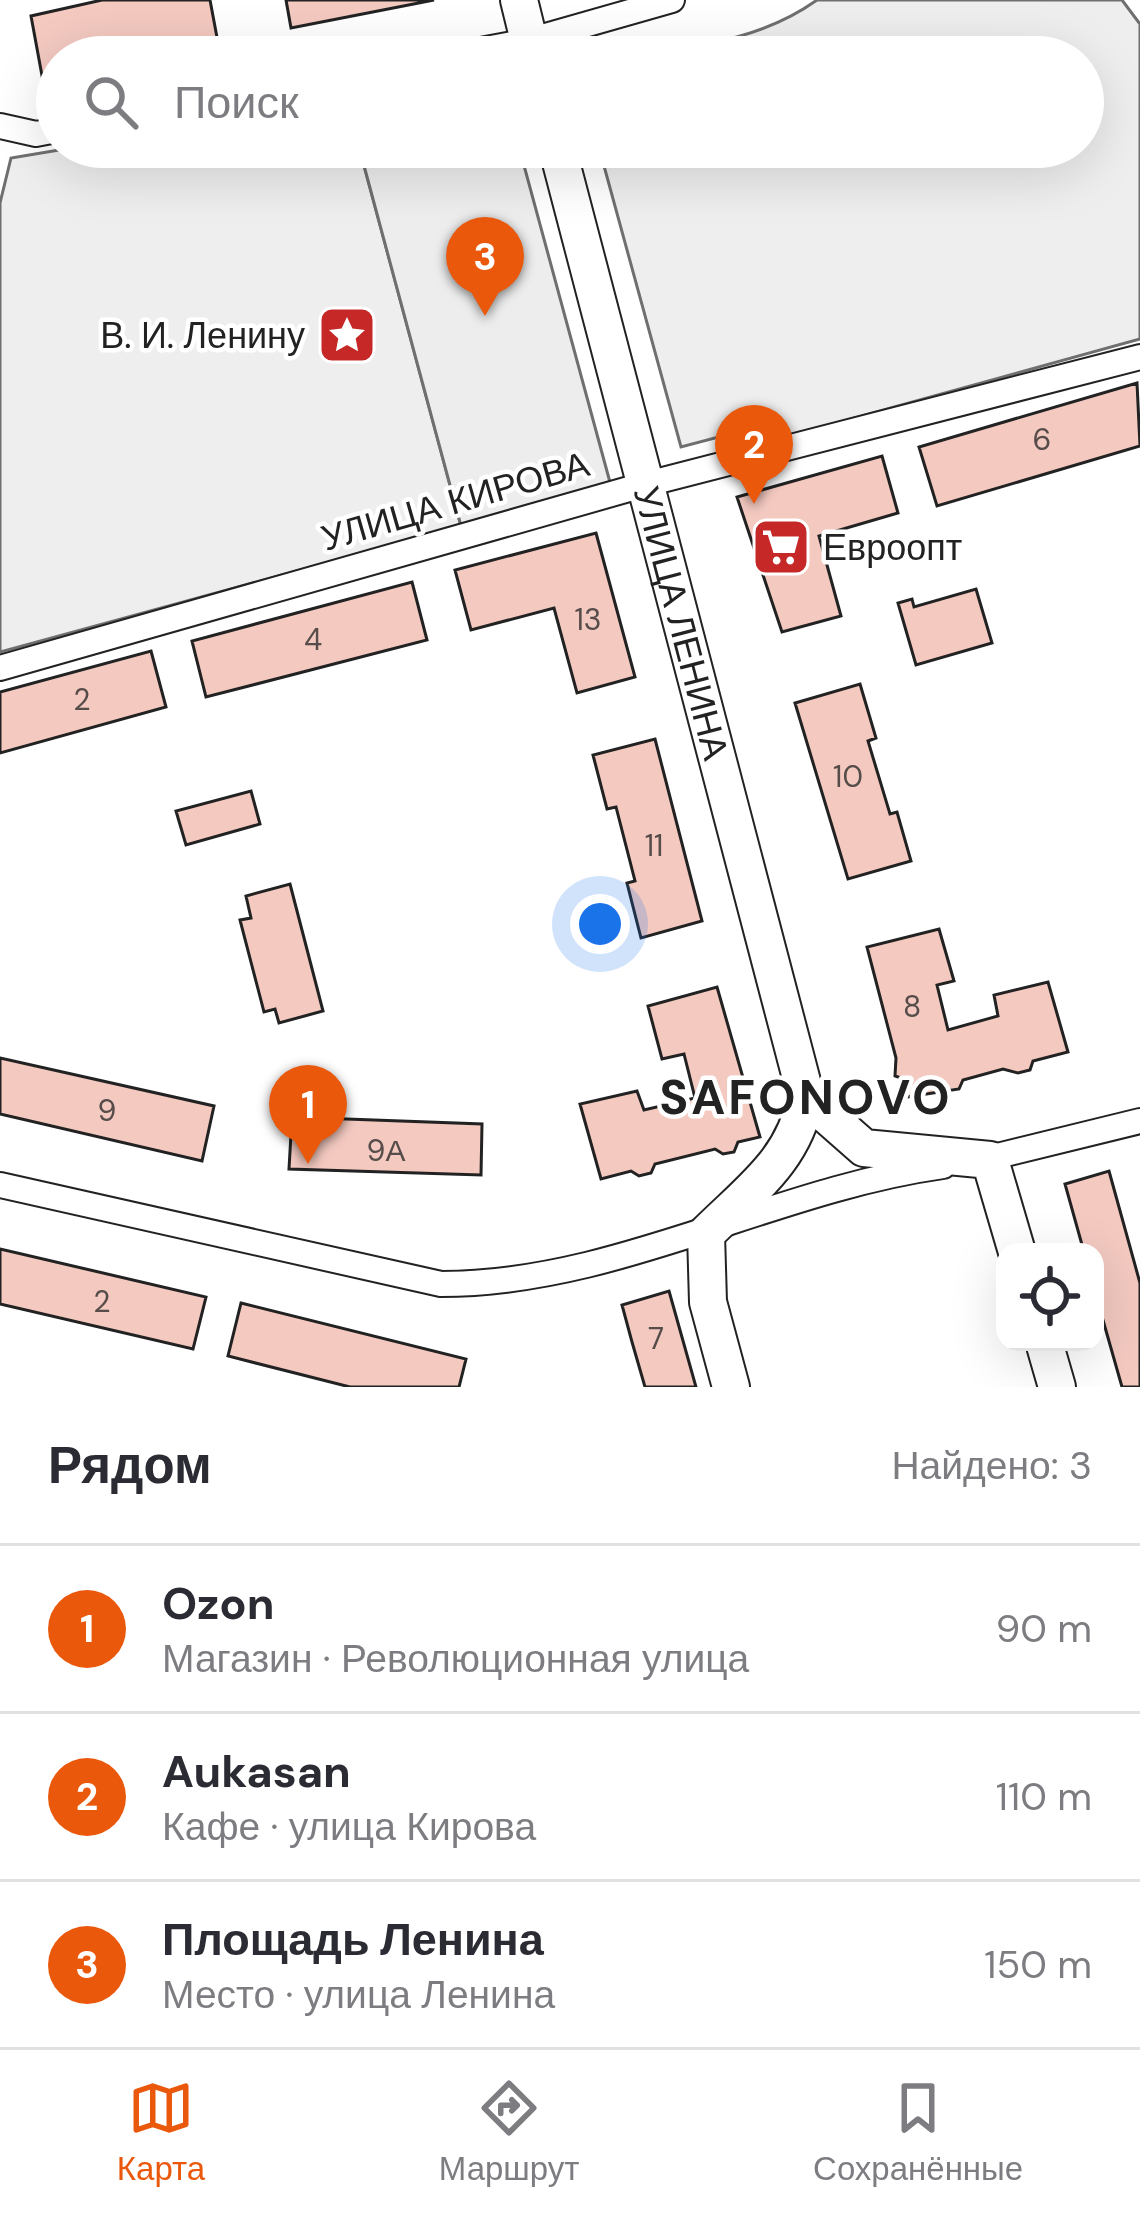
<!DOCTYPE html>
<html lang="ru">
<head>
<meta charset="utf-8">
<style>
	:root { --surface:#fff; --page:#f7f7f7; --text:#2b2b33; --muted:#7c7c81; --line:#e1e1e2; --accent:#ea580c }
	body { margin:0; font-family:"DM Sans",sans-serif; background:var(--page); color:var(--text) }
	.controls { position:absolute; right:36px; bottom:36px; display:grid; overflow:hidden; border-radius:24px; box-shadow:0 12px 48px #0002 }
	.controls button { width:108px; height:108px; display:grid; place-items:center; padding:0; border:0; border-bottom:3px solid var(--line); background:var(--surface); color:var(--text); font:60px sans-serif }
	.you { position:absolute; left:600px; top:924px; width:42px; height:42px; margin:-30px; border:9px solid #fff; border-radius:50%; background:#1a73e8; box-shadow:0 0 0 18px #1a73e833 }
	.badge { display:grid; place-items:center; width:78px; height:78px; border-radius:50%; background:var(--accent); color:#fff; font-size:39px; font-weight:700 }
	.pin { position:absolute; translate:-50% -99px; filter:drop-shadow(0 3px 6px #0008) }
	.pin::after { content:''; position:absolute; top:63px; width:42px; height:36px; background:inherit; clip-path:polygon(0 0,100% 0,50% 100%) }
	.list { margin:0; padding:0; list-style:none }
	h2 { display:flex; justify-content:space-between; align-items:center; height:156px; margin:0; padding:0 48px; font-size:51px }
	h2 small { font-size:39px; font-weight:400; color:var(--muted) }
	.list li { display:grid; grid-template-columns:78px 1fr auto; gap:36px; align-items:center; box-sizing:border-box; height:168px; padding:0 48px; border-top:3px solid var(--line) }
	.list b { display:block; font-size:45px; white-space:nowrap }
	.list p { margin:0; font-size:39px; white-space:nowrap; color:var(--muted) }
	.list em { font-size:39px; font-style:normal; color:var(--muted) }
	.icon { flex:none; width:66px; height:66px; fill:none; stroke:currentColor; stroke-width:2; stroke-linecap:round; stroke-linejoin:round }
	.map { position:relative; flex:none; width:1140px; height:1387px; overflow:hidden }
	.search { position:absolute; background:var(--surface); box-shadow:0 12px 48px #0002; left:36px; right:36px; top:36px; height:132px; display:flex; align-items:center; gap:30px; box-sizing:border-box; padding:0 42px; border-radius:66px; color:var(--muted); font-size:45px }
	.sheet { height:660px; background:var(--surface) }
	nav { display:flex; justify-content:space-around; align-items:center; box-sizing:border-box; height:168px; border-top:3px solid var(--line); background:var(--surface); font-size:33px; color:var(--muted) }
	nav a { display:grid; justify-items:center; gap:6px }
	nav .on { color:var(--accent) }
	.map>svg:first-child { display:block }
	.green { fill:#eee; stroke:#6f6f6f; stroke-width:3 }
	.parking { fill:#ededed; stroke:#6f6f6f; stroke-width:3 }
	.building { fill:#f3c9c0; stroke:#222; stroke-width:3 }
	.lines { fill:none; stroke-linecap:round; stroke-linejoin:round }
	.street-casing { stroke:#222; stroke-width:28 }
	.secondary-casing { stroke:#222; stroke-width:40 }
	.street { stroke:#fff; stroke-width:24 }
	.secondary { stroke:#fff; stroke-width:36 }
	.labels { text-anchor:middle; dominant-baseline:central; stroke-width:9; stroke-linejoin:round; paint-order:stroke }
	.number-label { font-size:30px; fill:#564c4a }
	.poi-label { font-size:36px; fill:#222; stroke:#fff; text-anchor:end }
	.street-label { font-size:36px; fill:#222; stroke:#fff }
	.district-label { font-size:48px; font-weight:bold; letter-spacing:3px; fill:#222; stroke:#fff }
</style>
</head>
<body>
<div class="map">
<svg width="1140" height="1387" viewBox="0 0 1140 1387">
	<rect width="100%" height="100%" fill="#fff"/>
	<path class="green" d="M817 0H1122L1140 24V339L731 452 726 435 681 447 601 155 606 147H1083V57H655L658 52C716 43 768 35 817 0Z
		M77 147H359L461 526 0 652V203L11 158Z"/>
	<path class="parking" d="M359 147H519L611 486 461 526Z"/>
	<path class="building" d="M102 0H210L219 48 172 57H57V79L43 81 31 16Z
		M286 0H434L291 28Z
		M1137 383 1140 446 937 506 919 447Z
		M882 456 898 513 819 536 841 616 782 632 737 497Z
		M596 533 635 677 577 693 554 608 471 630 455 570Z
		M412 582 427 640 206 697 192 641Z
		M976 589 992 643 916 665 898 603 912 599 914 607Z
		M151 651 166 707 0 753V692Z
		M860 684 876 738 868 741 890 814 897 812 911 861 848 879 795 703Z
		M655 739 702 921 641 938 627 883 635 881 616 807 607 809 593 755Z
		M251 791 260 824 186 845 176 811Z
		M290 884 323 1011 279 1023 275 1009 264 1012 240 920 251 918 246 896Z
		M939 929 954 981 937 985 948 1030 998 1016 994 995 1048 982 1068 1052 1033 1061 1030 1070 1018 1073 1003 1069 963 1080 959 1089 907 1097 901 1078 895 1076 896 1058 867 947Z
		M717 987 760 1137 738 1142 734 1152 723 1154 715 1149 655 1164 651 1173 639 1176 631 1171 601 1179 580 1104 637 1091 644 1110 695 1098 684 1054 662 1059 648 1006Z
		M0 1058 214 1106 202 1161 0 1114Z
		M292 1117 482 1124 481 1175 289 1169Z
		M1109 1171 1140 1283V1387H1122L1095 1292V1252H1084L1065 1184Z
		M0 1249 206 1297 193 1349 0 1304Z
		M669 1291 696 1387H645L632 1342 622 1305Z
		M241 1303 466 1359 459 1387H350L228 1356Z"/>
	<g class="lines">
		<g class="street-casing">
			<path id="street" d="M443 57 528 41 672 0
				M0 126 36 134 57 130
				M0 668 643 485 1140 357
				M977 1161 1140 1121
				M0 1185 441 1284C616 1284 772 1190 943 1166"/>
		</g>
		<g class="secondary-casing">
			<g id="secondary">
				<path d="M519 0 533 57"/>
				<path id="s1" d="M557 147 806 1097C794 1161 750 1190 706 1234L708 1302 731 1387"/>
				<path d="M806 1097 864 1148 990 1160 1017 1252"/>
				<path d="M1044 1342 1057 1387"/>
			</g>
		</g>
		<use href="#street" class="street"/>
		<use href="#secondary" class="secondary"/>
	</g>
	<defs>
		<g id="sight-square" transform="scale(3)"><rect x="-9" y="-9" width="18" height="18" rx="4" fill="#c62828" stroke="#fff"/><path d="M0-6L1.8-2.2L6-1.7L2.9 1.2L3.7 5.4L0 3.3L-3.7 5.4L-2.9 1.2L-6-1.7L-1.8-2.2Z" fill="#fff"/></g>
		<g id="supermarket-square" transform="scale(3)"><rect x="-9" y="-9" width="18" height="18" rx="4" fill="#c62828" stroke="#fff"/><path d="M-6-5.5h2.5l.6 2H6L4.5 2H-2.5L-4.4-4H-6ZM-1.5 3.2a1.3 1.3 0 1 0 .1 0ZM3 3.2a1.3 1.3 0 1 0 .1 0Z" fill="#fff"/></g>
	</defs>
	<g fill-rule="evenodd">
		<use href="#sight-square" x="347" y="335"/>
		<use href="#supermarket-square" x="781" y="547"/>
	</g>
	<g class="labels">
		<g class="number-label">
			<text x="1042" y="439">6</text>
			<text x="588" y="619">13</text>
			<text x="313" y="639">4</text>
			<text x="82" y="699">2</text>
			<text x="848" y="776">10</text>
			<text x="654" y="845">11</text>
			<text x="912" y="1006">8</text>
			<text x="107" y="1110">9</text>
			<text x="386" y="1150">9А</text>
			<text x="102" y="1301">2</text>
			<text x="656" y="1338">7</text>
		</g>
		<g class="poi-label">
			<text x="305" y="335">В. И. Ленину</text>
			<text x="823" y="547" text-anchor="start">Евроопт</text>
		</g>
		<g class="street-label">
			<text transform="translate(455 501) rotate(-16)">УЛИЦА КИРОВА</text>
			<text stroke="none"><textPath href="#s1" startOffset="492">УЛИЦА ЛЕНИНА</textPath></text>
		</g>
		<g class="district-label">
			<text x="806" y="1097">SAFONOVO</text>
		</g>
	</g>
</svg>
<div class="controls">
<button><svg class="icon" aria-label="locate" viewBox="0 0 24 24"><circle cx="12" cy="12" r="6"/><path d="M12 2v4M12 18v4M2 12h4M18 12h4"/></svg></button>
</div>
<div class="you"></div>
<div class="pin badge" style="left:308px;top:1164px">1</div>
<div class="pin badge" style="left:754px;top:504px">2</div>
<div class="pin badge" style="left:485px;top:316px">3</div>
<div class="search"><svg class="icon" aria-label="search" viewBox="0 0 24 24"><circle cx="10" cy="10" r="6"/><path d="M15 15l6 6"/></svg>Поиск</div>
</div>
<section class="sheet">
<h2>Рядом<small>Найдено: 3</small></h2>
<ul class="list">
<li><span class="badge">1</span><div><b>Ozon</b><p>Магазин · Революционная улица</p></div><em>90 m</em></li>
<li><span class="badge">2</span><div><b>Aukasan</b><p>Кафе · улица Кирова</p></div><em>110 m</em></li>
<li><span class="badge">3</span><div><b>Площадь Ленина</b><p>Место · улица Ленина</p></div><em>150 m</em></li>
</ul>
</section>
<nav>
<a class="on"><svg class="icon" aria-label="map" viewBox="0 0 24 24"><path d="M3 6l6-2 6 2 6-2v14l-6 2-6-2-6 2zM9 4v14M15 6v14"/></svg>Карта</a>
<a><svg class="icon" aria-label="directions" viewBox="0 0 24 24"><path d="M12 3l9 9-9 9-9-9zM9 14v-3h6M13 9l2 2-2 2"/></svg>Маршрут</a>
<a><svg class="icon" aria-label="saved" viewBox="0 0 24 24"><path d="M7 4h10v16l-5-4-5 4z"/></svg>Сохранённые</a>
</nav>
</body>
</html>
